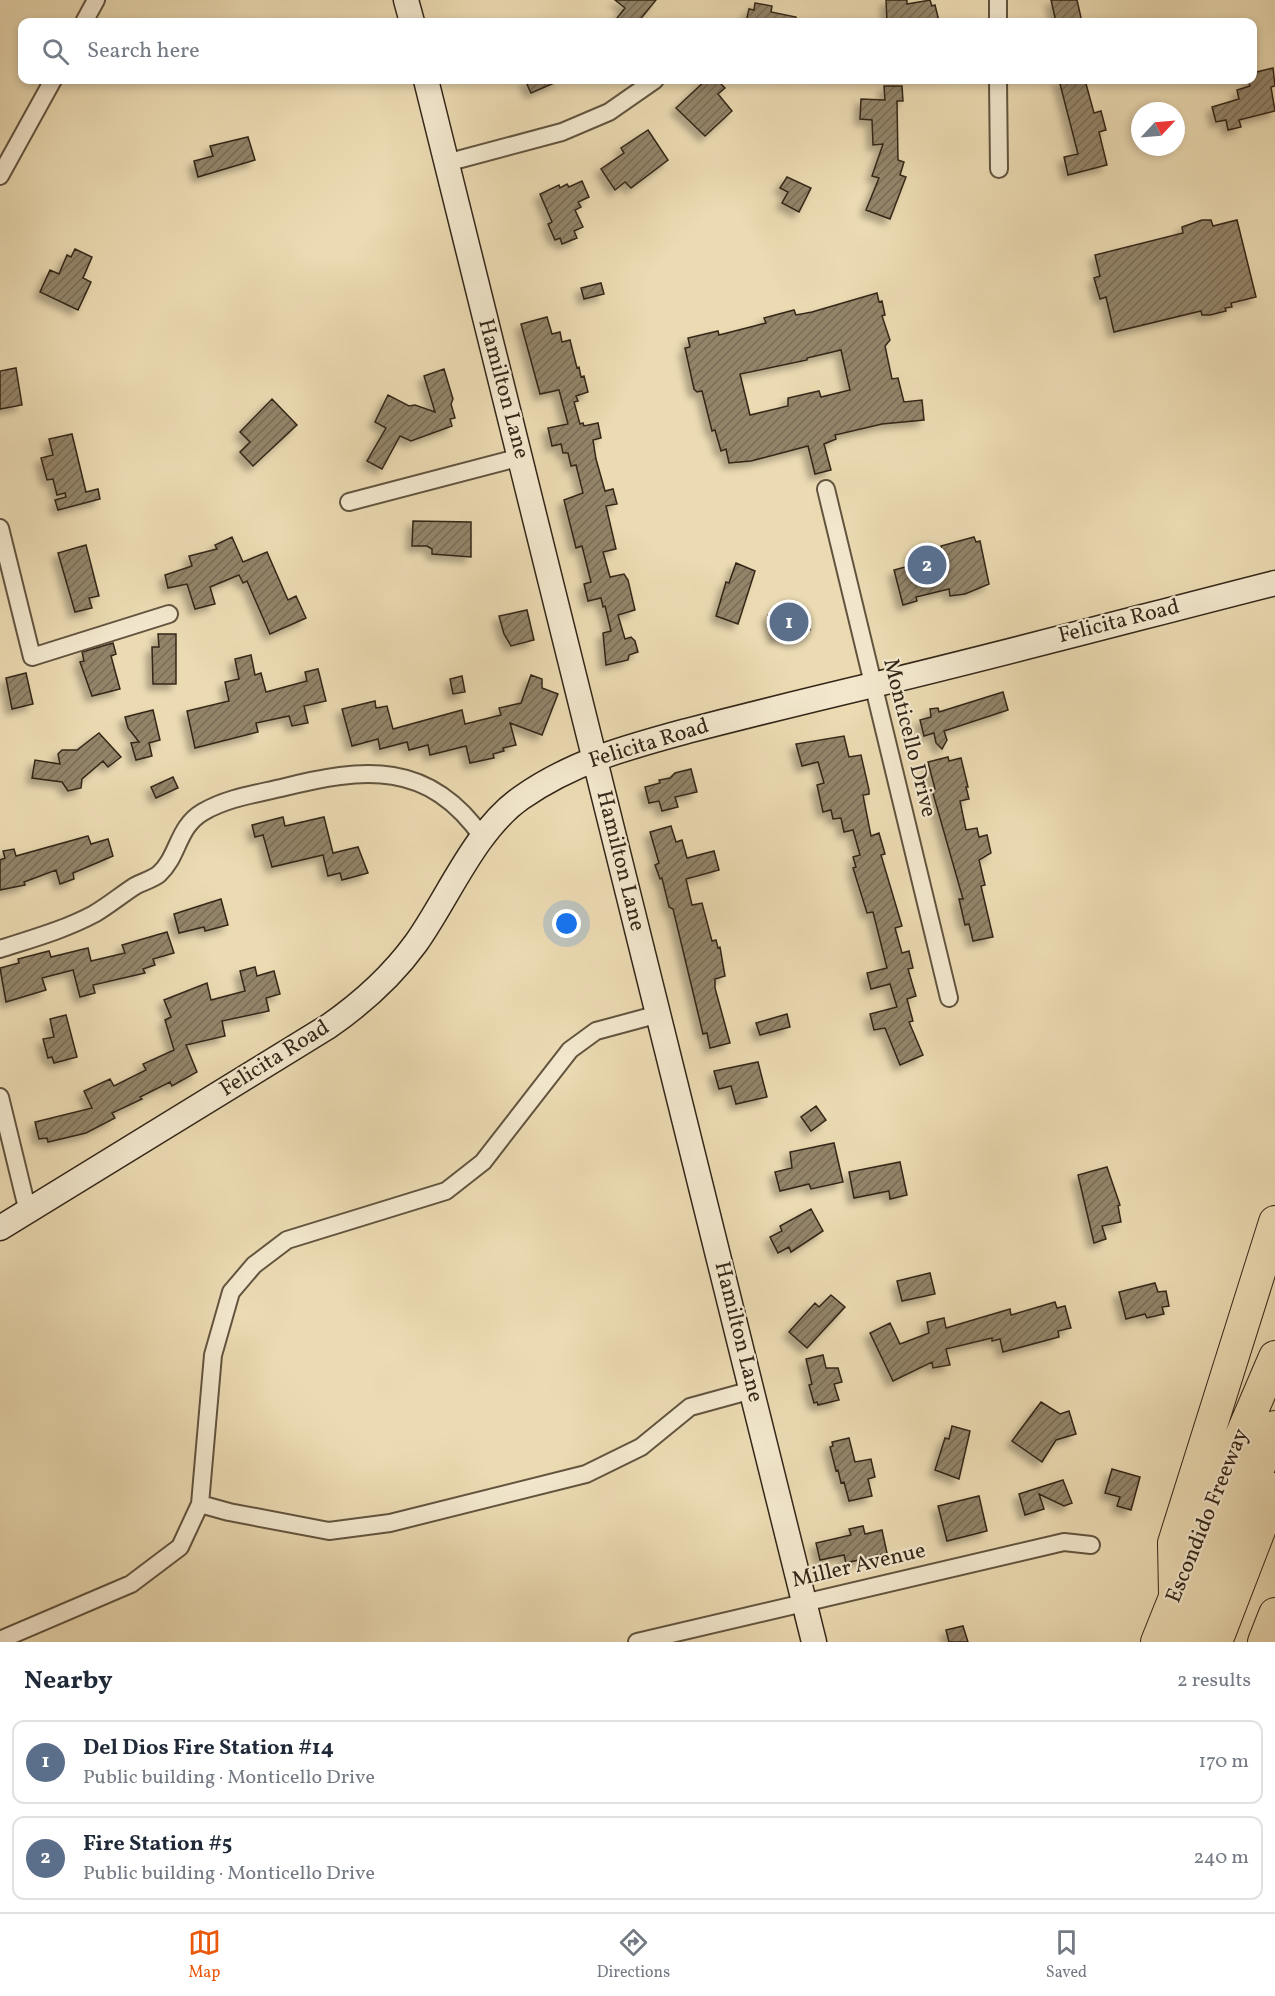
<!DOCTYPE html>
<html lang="en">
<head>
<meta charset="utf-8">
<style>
	:root { --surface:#fff; --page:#f2f2f3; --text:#1f2937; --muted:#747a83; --line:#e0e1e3; --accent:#ea580c }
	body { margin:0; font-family:Vollkorn,serif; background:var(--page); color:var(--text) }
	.compass { position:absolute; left:1131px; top:102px; width:54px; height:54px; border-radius:50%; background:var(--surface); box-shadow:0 3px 9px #0003; rotate:64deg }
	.you { position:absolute; left:567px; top:924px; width:21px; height:21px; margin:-15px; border:4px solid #fff; border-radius:50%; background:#1a73e8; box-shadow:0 0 0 9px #1a73e833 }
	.badge { display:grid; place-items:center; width:39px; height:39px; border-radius:50%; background:var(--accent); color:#fff; font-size:20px; font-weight:700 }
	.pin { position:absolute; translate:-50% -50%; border:3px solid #fff; box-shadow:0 2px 6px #0006 }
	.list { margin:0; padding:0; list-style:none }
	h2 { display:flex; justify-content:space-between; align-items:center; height:78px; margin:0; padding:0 24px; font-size:26px }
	h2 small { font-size:20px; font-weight:400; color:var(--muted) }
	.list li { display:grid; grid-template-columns:39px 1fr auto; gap:18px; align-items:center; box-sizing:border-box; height:84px; margin:0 12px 12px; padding:0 12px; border:2px solid var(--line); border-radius:12px }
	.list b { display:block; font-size:22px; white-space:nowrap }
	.list p { margin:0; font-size:20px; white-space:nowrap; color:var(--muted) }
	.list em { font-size:20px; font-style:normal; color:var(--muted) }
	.icon { flex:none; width:33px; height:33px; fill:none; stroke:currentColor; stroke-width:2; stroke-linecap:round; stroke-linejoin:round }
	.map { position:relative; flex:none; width:1275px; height:1642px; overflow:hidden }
	.search { position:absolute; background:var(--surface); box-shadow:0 3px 9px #0003; left:18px; right:18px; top:18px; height:66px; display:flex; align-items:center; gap:15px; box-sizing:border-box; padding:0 21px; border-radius:12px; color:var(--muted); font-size:22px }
	.sheet { height:270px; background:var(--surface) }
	nav { display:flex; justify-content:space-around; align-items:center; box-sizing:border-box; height:84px; border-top:2px solid var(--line); background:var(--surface); font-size:16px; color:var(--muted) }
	nav a { display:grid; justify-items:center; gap:3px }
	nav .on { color:var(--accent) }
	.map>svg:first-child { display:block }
	.building { fill:url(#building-hatch); stroke:#342719; stroke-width:1.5; fill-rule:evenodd; filter:url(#shadow) }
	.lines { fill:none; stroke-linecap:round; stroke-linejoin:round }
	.street-casing { stroke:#62543f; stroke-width:20 }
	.secondary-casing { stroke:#342719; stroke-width:27 }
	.highway-casing { stroke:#342719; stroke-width:34 }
	.street { stroke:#f2e7cd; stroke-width:16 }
	.secondary { stroke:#f2e7cd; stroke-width:24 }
	.highway { stroke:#ebdab2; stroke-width:32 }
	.labels { text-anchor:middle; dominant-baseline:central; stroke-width:4.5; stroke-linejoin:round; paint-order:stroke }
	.street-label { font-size:22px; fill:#342719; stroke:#f2e7cd }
</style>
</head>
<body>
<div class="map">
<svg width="1275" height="1642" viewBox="0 0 1275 1642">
	<defs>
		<pattern id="building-hatch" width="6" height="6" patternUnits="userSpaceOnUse" patternTransform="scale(1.5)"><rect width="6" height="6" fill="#938469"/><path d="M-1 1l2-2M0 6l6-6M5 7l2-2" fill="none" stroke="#796c56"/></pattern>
		<filter id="shadow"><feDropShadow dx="-5.5" dy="5.5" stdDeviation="3" flood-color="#0004"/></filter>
	</defs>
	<rect width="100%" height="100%" fill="#ebdab2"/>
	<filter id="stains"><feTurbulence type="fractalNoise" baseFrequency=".00333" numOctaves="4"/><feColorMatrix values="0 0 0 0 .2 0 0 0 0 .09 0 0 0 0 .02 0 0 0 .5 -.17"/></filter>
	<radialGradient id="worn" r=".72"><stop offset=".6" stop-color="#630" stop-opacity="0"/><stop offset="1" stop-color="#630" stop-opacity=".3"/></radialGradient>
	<path class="building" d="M615 0H656L638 22H623L617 18 625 8Z
		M886 0H907V4L930 0 932 6 935 5 939 21 887 22Z
		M1051 0H1077L1082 22H1056Z
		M755 3 772 6 771 12 796 17V22H746L749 9 754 10Z
		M1273 68 1275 86 1271 87 1275 111 1239 120 1241 127 1228 130 1226 120 1216 122 1212 107 1239 99 1237 90 1250 86 1248 80H1252V73Z
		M525 80H561L531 93Z
		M706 80H717L725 88 718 94 732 111 705 136 676 108Z
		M1059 80H1085L1094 113 1101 111 1106 130 1099 132 1107 165 1068 175 1064 157 1078 154Z
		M884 86H902L903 101H897L898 160 904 162 900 175 906 177 890 219 866 210 879 178 872 176 883 144 873 145 872 120 860 119 861 99 885 100Z
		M648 130 668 160 631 188 625 182 615 190 601 169 624 153 621 148Z
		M248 137 255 160 198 177 194 161 213 156 210 146Z
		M787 177 811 188 799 212 782 203 788 192 780 188Z
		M582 181 589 197 578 202 581 207 575 210 583 227 574 231 577 238 562 244 560 238 555 240 548 224 552 222 540 194 559 185 560 188 567 184 569 187Z
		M1202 220H1211L1213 226 1237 220 1256 297 1231 303 1232 307 1225 308 1226 311 1210 315H1202L1201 311 1114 332 1106 297 1100 299 1094 278 1100 276 1095 255 1183 233 1182 227Z
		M75 249 92 257 83 278 91 282 78 310 40 292 50 270 59 274 67 255 71 257Z
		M601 283 604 294 584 299 581 288Z
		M877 293 879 302 882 301 885 315 882 316 890 340 885 346 892 379 898 378 904 402 922 400 924 420 882 424 835 435 836 439 824 444 831 470 815 474 808 446 751 461 729 463 726 449 721 451 715 430 712 431 702 391 697 392 694 389 685 348 690 347 688 338 718 331 719 335 766 323 764 318 794 310 796 315 812 312ZM841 350 850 390 821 397 819 391 788 398V406L750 415 740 374 807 360V358Z
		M547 317 552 334 560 332 562 342 570 340 577 368 579 367 581 377 584 376 588 392 576 396 578 401 574 402 580 424 583 423 584 426 598 423 601 438 593 440 596 459 605 491 613 489 617 504 606 506 616 549 603 552 610 577 624 574 628 580 635 610 618 615 625 639 631 637 635 641 638 652 629 655 628 660 606 665 603 633 611 631 605 606 603 607 601 598 588 601 584 584 591 582 582 546 576 548 564 500 583 493 576 465 571 466 568 453H563L561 444 552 446 548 428 568 424 559 390 540 394 521 324Z
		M16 368 22 405 0 409V371Z
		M444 369 453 399 451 404 455 418 450 419 452 426 411 441 400 436 382 469 367 461 386 428 375 422 388 395 409 406 415 405 435 412 424 376Z
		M272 399 297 425 253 466 240 452 250 442 240 432Z
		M72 434 86 492 98 489 100 499 58 510 55 500 66 497 65 493 57 495 53 479 47 480 41 458 53 455 49 439Z
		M413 521 471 522V557L432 554V549L427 546H412Z
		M232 537 243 562 267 552 288 600 296 596 306 618 270 634 247 581 243 583 239 575 210 587 215 604 195 609 187 584 168 588 165 575 192 566 189 556 217 549 215 545Z
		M974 537 976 542 980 541 989 584 965 594 950 596 949 589 916 597 917 601 903 605 894 570 939 558 937 552 942 551 941 546Z
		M86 545 99 596 89 598 92 608 75 612 58 553Z
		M736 563 755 571 738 624 716 616 726 582 729 583Z
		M804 607 810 630 774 638 768 615Z
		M527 610 534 640 511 646 504 634 499 616Z
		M158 634H176V684H153L152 647H159Z
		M113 643 116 654 111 656 120 689 92 696 80 662 84 661 82 652Z
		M251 655 255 675 261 673 266 692 307 681 305 672 318 669 326 701 304 706 308 723 292 726 289 716 256 723 258 732 195 748 187 711 229 701 225 682 239 679 235 659Z
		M26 673 33 704 12 709 6 678Z
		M531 675 542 679V688L558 694 542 735 510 723 516 745 503 748 504 751 493 754 494 758 470 763 466 746 430 755 428 745 409 750 407 742 380 749 378 739 352 746 342 709 375 701 376 708 387 706 393 729 462 710 465 724 501 715 499 708 521 703Z
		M462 676 465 692 453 694 450 679Z
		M1003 692 1008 710 944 731 947 740 942 749 936 743 934 733 924 736 920 720 931 717 930 709 938 708 939 712Z
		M153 710 160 740 149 743 152 756 136 760 131 743 139 742 128 728 125 717Z
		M99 733 121 757 108 767 103 761 82 779 81 788 68 791 62 782 32 778 35 760 60 764 58 754 62 750H77Z
		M844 736 849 757 861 755 869 790V794L863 795 871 836 879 833 885 854 881 855 902 926 895 928 902 953 909 951 913 968 908 969 916 996 907 999 913 1021 909 1022 923 1055 900 1065 885 1028 874 1030 870 1014 897 1007 890 984 871 989 867 973 887 968 873 912 867 913 853 868 856 867 853 857 860 855 853 830 844 832 841 818 833 819 831 810 823 812 817 785 824 783 818 762 802 766 796 744Z
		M948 757 949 761 961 758 968 787H966L969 799 960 801 966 830 977 828 979 837 987 835 991 853 979 860 985 885 981 886 993 937 973 941 969 924 965 925 959 899H963L932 790 935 789 928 762Z
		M691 769 697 792 675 797 678 807 662 811 659 801 649 803 645 787 660 783 659 780 670 778 675 773Z
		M173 777 178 788 156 798 151 787Z
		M283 817 285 826 324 817 333 853 358 847 368 873 342 880 340 873 328 876 323 855 272 867 263 835 255 837 252 825Z
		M671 826 676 842 682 840 687 858 714 851 719 870 686 879 692 905 702 903 712 941 716 940 718 948 720 947 725 976 715 979V988L730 1043 710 1048 707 1033 703 1034 673 909 669 907 662 878 660 879 655 865 659 863 650 832Z
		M88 836 91 844 108 839 113 856 73 873 74 879 60 884 56 870 24 882 25 885 0 890V860L5 858 3 851 14 849 16 856Z
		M221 899 228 925 205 931 204 927 179 933 174 914Z
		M167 932 174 953 153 959 155 965 143 969 145 973 93 985 95 993 80 997 73 970 42 978 46 990 6 1002 0 968 19 963 18 959 49 951 51 957 88 948 91 961 125 953 122 945Z
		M255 967 257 976 274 971 280 994 266 998 269 1011 222 1021 225 1036 186 1045 197 1072 172 1086 170 1082 140 1097 142 1099 112 1113 115 1118 86 1133 48 1142 47 1138 39 1139 35 1122 92 1108 84 1091 110 1079 114 1086 146 1070 143 1064 174 1050 165 1020 171 1017 164 1000 207 983 211 1000 245 991 240 971Z
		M787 1014 790 1027 760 1035 756 1023Z
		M66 1015 77 1057 54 1063 52 1057 48 1058 43 1039 54 1037 50 1019Z
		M758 1062 767 1097 736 1104 731 1086 719 1089 714 1071Z
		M816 1106 826 1120 811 1131 801 1117Z
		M834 1143 843 1182 811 1189 809 1184 780 1191 775 1172 792 1168 790 1152Z
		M900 1162 907 1195 890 1199 889 1191 854 1198 849 1172Z
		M1107 1167 1120 1205 1118 1206 1121 1222 1102 1226 1106 1239 1094 1243 1078 1175Z
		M811 1209 823 1231 791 1252 789 1247 778 1253 770 1237 782 1231 780 1226Z
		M930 1273 935 1294 902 1301 897 1281Z
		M1155 1283 1158 1292 1166 1291 1169 1306 1162 1307 1164 1314 1147 1318 1145 1314 1126 1319 1119 1292Z
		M831 1295 845 1307 807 1348 789 1332 815 1303 819 1307Z
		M1055 1302 1057 1308 1065 1306 1071 1328 1058 1331 1059 1337 1003 1352 1000 1339 992 1341V1338L946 1349 950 1365 933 1368 932 1362 893 1381 870 1333 890 1323 900 1344 929 1333 927 1322 944 1318 946 1328 1010 1309 1011 1315Z
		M823 1355 826 1368H838L842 1382 834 1384 839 1400 818 1405 817 1402 814 1403 809 1385 812 1384 806 1359Z
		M1041 1402 1060 1414 1069 1411 1076 1434 1056 1440 1042 1462 1012 1441Z
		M952 1426 970 1431 959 1479 935 1470 945 1438 949 1439Z
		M849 1438 855 1462 871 1459 875 1477 868 1479 872 1496 849 1501 844 1482 841 1483 838 1470 836 1471 830 1447 833 1446 832 1442Z
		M1112 1469 1140 1477 1131 1510 1117 1506 1120 1497 1105 1493Z
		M1063 1480 1072 1503 1064 1506 1039 1494 1044 1509 1025 1515 1019 1494Z
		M979 1496 987 1531 947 1541 938 1506Z
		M863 1526 865 1534 882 1530 887 1553 846 1563 844 1555 820 1560 816 1543 851 1535 849 1529Z
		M963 1626 968 1642H949L946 1630Z"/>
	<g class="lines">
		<g class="street-casing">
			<path id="street" d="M998 0V22
				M84 22 96 0
				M998 80 999 169
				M446 163 562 132 609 112 655 80
				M0 176 53 80
				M826 489 949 998
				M349 502 521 457
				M0 528 32 657 169 614
				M0 949C31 939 64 930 94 914 108 906 121 895 135 886 142 882 153 879 159 874 179 856 177 827 203 812 227 798 255 794 281 788 364 767 429 760 483 838
				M0 1097 28 1212
				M200 1504 229 1512 329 1531 390 1523 586 1474 641 1447 690 1407 752 1390
				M0 1640 131 1584 180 1547 200 1504 213 1355 231 1292 254 1265 287 1240 446 1191 483 1162 570 1050 596 1031 659 1014
				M637 1642 1064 1542 1091 1545"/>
		</g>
		<g class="secondary-casing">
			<path id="secondary" d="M406 0 412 22
				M426 80 814 1642
				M0 1228 329 1026C362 1003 392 976 416 943 448 898 475 830 521 798 572 762 628 747 687 731 749 715 810 700 873 685 1007 653 1141 617 1275 583"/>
		</g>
		<g class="highway-casing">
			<path id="highway" d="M1175 1595 1174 1543 1275 1222
				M1157 1642 1218 1490 1275 1357
				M1188 1642 1275 1427
				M1216 1642 1275 1489
				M1264 1642 1275 1614"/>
		</g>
		<use href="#street" class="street"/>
		<use href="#secondary" class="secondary"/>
		<use href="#highway" class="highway"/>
	</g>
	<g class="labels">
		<g class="street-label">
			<text transform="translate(503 389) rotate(75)">Hamilton Lane</text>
			<text transform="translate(1119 622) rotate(-14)">Felicita Road</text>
			<text transform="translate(909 738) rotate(76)">Monticello Drive</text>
			<text transform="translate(649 744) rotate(-17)">Felicita Road</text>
			<text transform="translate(620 861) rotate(76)">Hamilton Lane</text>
			<text transform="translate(275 1059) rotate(-32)">Felicita Road</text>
			<text transform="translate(738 1332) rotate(76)">Hamilton Lane</text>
			<text transform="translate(1208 1516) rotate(-68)">Escondido Freeway</text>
			<text transform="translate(859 1566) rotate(-13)">Miller Avenue</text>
		</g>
	</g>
	<rect width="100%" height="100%" filter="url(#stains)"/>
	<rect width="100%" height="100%" fill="url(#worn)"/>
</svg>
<svg class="compass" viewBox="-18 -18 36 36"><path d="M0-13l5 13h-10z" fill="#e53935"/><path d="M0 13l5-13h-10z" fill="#747a83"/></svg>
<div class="you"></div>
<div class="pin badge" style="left:789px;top:622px;background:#5c6f8a">1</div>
<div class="pin badge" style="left:927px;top:565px;background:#5c6f8a">2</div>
<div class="search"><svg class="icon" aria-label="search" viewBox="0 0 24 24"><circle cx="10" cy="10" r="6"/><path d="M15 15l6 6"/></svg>Search here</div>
</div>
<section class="sheet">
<h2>Nearby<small>2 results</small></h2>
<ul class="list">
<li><span class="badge" style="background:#5c6f8a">1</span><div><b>Del Dios Fire Station #14</b><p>Public building · Monticello Drive</p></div><em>170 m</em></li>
<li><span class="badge" style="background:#5c6f8a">2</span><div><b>Fire Station #5</b><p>Public building · Monticello Drive</p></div><em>240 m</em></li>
</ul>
</section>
<nav>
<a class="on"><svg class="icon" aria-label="map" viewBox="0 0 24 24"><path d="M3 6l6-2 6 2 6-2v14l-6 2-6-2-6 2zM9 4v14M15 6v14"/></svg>Map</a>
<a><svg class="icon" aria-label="directions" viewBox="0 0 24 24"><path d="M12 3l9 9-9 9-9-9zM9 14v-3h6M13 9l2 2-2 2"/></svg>Directions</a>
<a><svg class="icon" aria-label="saved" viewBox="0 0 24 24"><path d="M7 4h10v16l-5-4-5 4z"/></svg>Saved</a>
</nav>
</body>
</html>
